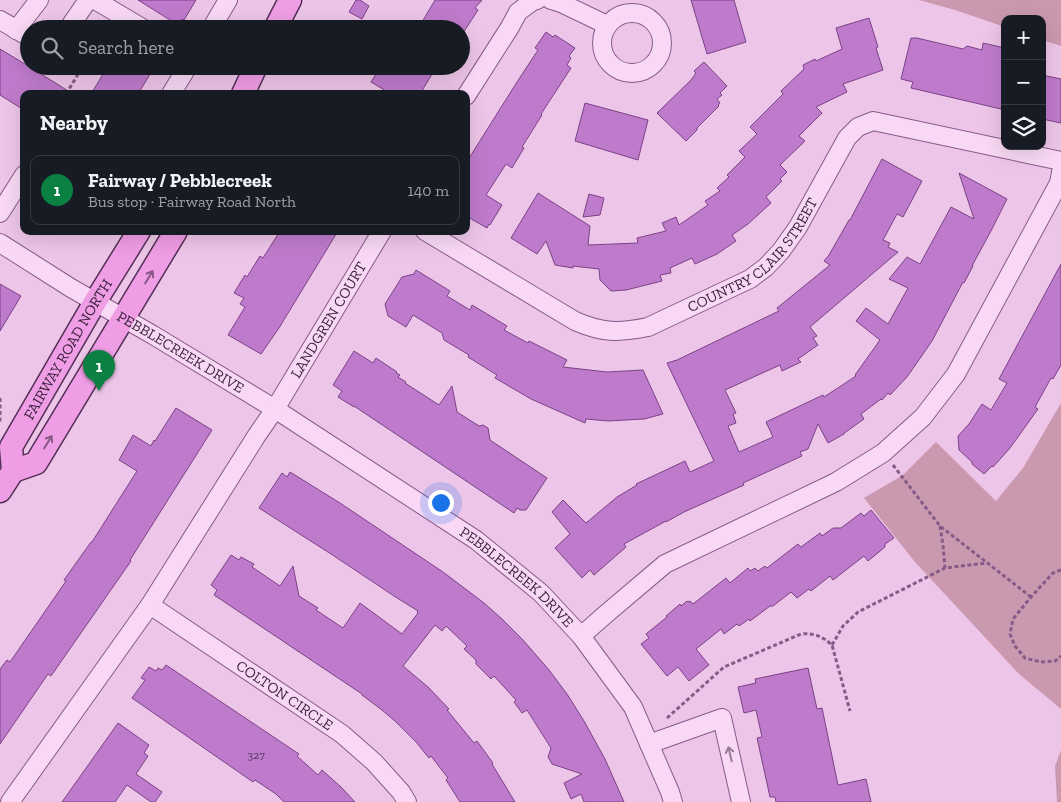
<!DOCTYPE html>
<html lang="en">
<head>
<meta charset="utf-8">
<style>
	:root { --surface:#171b24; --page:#242831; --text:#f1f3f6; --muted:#9ea1a6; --line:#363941; --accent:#0b8043 }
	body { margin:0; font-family:"Zilla Slab",serif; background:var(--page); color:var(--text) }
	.controls { position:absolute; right:15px; top:15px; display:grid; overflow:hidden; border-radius:10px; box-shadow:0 5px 20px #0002 }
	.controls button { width:45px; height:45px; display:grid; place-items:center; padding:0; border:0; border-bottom:1px solid var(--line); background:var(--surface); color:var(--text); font:25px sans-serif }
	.you { position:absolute; left:440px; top:502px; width:18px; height:18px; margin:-12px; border:4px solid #fff; border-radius:50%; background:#1a73e8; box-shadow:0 0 0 8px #1a73e833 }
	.badge { display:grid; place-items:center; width:32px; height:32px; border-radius:50%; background:var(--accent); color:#fff; font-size:16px; font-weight:700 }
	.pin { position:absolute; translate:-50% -41px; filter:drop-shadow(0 1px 2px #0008) }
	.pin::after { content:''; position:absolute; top:26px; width:18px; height:15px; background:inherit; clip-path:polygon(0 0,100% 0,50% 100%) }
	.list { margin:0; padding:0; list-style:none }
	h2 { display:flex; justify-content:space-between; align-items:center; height:65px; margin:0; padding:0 20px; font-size:21px }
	h2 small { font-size:16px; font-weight:400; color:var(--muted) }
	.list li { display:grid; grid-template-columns:32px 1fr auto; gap:15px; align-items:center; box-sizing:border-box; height:70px; margin:0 10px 10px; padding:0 10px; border:1px solid var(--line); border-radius:10px }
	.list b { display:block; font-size:19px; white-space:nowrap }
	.list p { margin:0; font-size:16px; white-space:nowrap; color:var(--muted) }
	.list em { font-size:16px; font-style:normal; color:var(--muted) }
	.icon { flex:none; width:28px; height:28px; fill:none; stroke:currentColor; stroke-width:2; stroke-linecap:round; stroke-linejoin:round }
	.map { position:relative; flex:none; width:1061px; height:802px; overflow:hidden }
	.search { position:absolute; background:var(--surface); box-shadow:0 5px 20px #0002; left:20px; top:20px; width:450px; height:55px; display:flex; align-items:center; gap:12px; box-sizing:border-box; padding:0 18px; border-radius:28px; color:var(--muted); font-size:19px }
	.panel { position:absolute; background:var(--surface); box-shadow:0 5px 20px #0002; left:20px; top:90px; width:450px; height:145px; border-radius:10px }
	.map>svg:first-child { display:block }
	.green { fill:#cb99af }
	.building { fill:#bf7bcb; stroke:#7b4286 }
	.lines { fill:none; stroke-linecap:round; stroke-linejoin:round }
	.minor-casing { stroke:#865b88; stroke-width:20 }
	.major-casing { stroke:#522f56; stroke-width:25 }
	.path { stroke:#865b88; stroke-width:3; stroke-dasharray:4 2.5; stroke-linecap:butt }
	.minor { stroke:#f8d8f4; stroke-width:18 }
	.major { stroke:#ef9de5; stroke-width:22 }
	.oneway { stroke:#895886 }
	.oneway2 { stroke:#977c96 }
	.labels { text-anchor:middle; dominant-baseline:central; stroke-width:4; stroke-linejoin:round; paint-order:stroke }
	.number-label { font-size:12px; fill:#58365d }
	.street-label { font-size:15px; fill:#361f38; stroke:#f5d4f0 }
</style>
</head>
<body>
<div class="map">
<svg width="1061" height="802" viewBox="0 0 1061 802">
	<rect width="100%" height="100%" fill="#edc5e8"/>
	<path class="green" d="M919 0H1061V46L1042 40V19H1005V27L955 10Z
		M1061 403V709L1019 674 915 562 864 498 903 475 936 442 996 501 1023 468Z
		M1061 750V802H1057L1055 766Z"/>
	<path class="building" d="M138 0H196L184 20 182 19 178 25Z
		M356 0H360L369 6 362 19 349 12Z
		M435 0H482L475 8 478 10 461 36V29H418Z
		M691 0H734L746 42 707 54Z
		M869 18 878 47 876 48 883 70 843 84 847 92 816 107 822 113 799 136 805 141 780 165 787 172 780 179 782 181 766 197 771 203 748 224 732 235 736 241 717 254 695 264 692 258 670 268 671 273 660 275 662 281 626 290 611 291 600 280 599 269 573 266V268L555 265 546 241 537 254 511 238 538 193 590 226 588 245 638 243 637 238 666 231 662 223 676 217 679 225 708 205 705 201 720 191 717 188 729 177 727 175 745 157 739 151 757 134 750 127 783 94 781 91 804 69 803 65 815 59 816 61 842 49 836 28Z
		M546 32 553 37 555 35 575 48 569 56 571 58 567 65 571 68 541 114 542 115 522 147 524 148 512 168 506 164 486 195 502 205 490 225 489 224 487 228 466 216V163L517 82 538 50 535 48Z
		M911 38H917L963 49 967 46 982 50 983 43 1005 48V94L1001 109 911 88 913 82 901 79Z
		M0 49 25 64 73 94H24V110L0 95Z
		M704 62 727 86 720 93 722 95 717 99 720 103 718 105 719 106 697 128V130L686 141 657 113 691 80 696 73 694 71Z
		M108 66H155L138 94H91Z
		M381 66H437L420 94H391L371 82Z
		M1042 75 1061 79V123L1042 119Z
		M585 103 648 120 638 160 575 141Z
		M882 159 922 181 903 217 897 214 883 240 890 243 888 247 898 252 810 327 817 336 813 338 818 345 798 359 801 362 782 371 780 365 725 390 736 413 733 414 736 423 728 426 739 452 773 437 766 422 823 395 824 397 856 376 855 375 880 340 856 321 866 308 888 324 908 288 889 279 907 257 920 264 951 207 974 219 959 173 1007 199 992 229 972 266H973L964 283 963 282 932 341 907 377 890 395 888 393 882 400 881 399 861 414 864 419 843 434H844L828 443 818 424 808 449 800 452 802 456 743 483 744 485 684 512 666 522V521L624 544 626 547 594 575 590 570 582 578 555 548 570 534 552 512 563 500 586 523 617 497 637 485 636 484 685 461 690 472 714 461 667 363 677 360 779 311 777 308 830 265 824 261 829 255 849 220H850Z
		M589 194 604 198 600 215 583 217Z
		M280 231H338L279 328 261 354 228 335 245 307 240 304 244 298 234 293 245 275 247 277 260 256 263 258Z
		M1061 264V365L1053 379 1051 378 1035 407 1038 409 1010 448 993 467 992 466 984 474 972 464V462L959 450 958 436 969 424 982 404 991 410 1007 383 999 379Z
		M416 270 450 291 447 296 470 310 472 305 507 326 504 330 528 343 529 341 567 360 563 367 607 372 643 370 663 414 644 419 608 421 586 419 585 423 531 399 495 378 497 375 468 357 469 355 444 340 442 333 413 315 406 327 388 316 385 304 402 277 414 274Z
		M0 284 21 296 0 331Z
		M354 351 373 363 376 358 397 372 396 373 400 375 398 377 406 382 405 383 439 405 452 386 457 412 479 426 483 425 488 428 490 440 547 478 526 510H520L517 508 514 513 354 406V407L338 397 342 391 333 385Z
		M176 408 212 430 130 560 131 561 51 676 48 674 0 744V669L7 660 10 662 66 581 64 580 91 542H92L137 471 119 460 133 435 151 446 154 440 155 441Z
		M290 472 340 503 443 572 484 603 502 619 523 640 549 670 567 694 584 721 605 759 624 802H584L581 794 571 799 564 783 582 774 552 764 548 757 551 748 527 710 522 713 514 702 516 700 494 676 491 679 476 664V660L464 649 467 646 446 626 442 631 435 625 403 666 428 687 449 709 447 710 474 743 477 741 493 763 492 764 515 802H460L446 780 448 778 431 756 429 758 417 743 395 721 382 710 362 695V694L214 595 217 590 211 585 231 555 239 560 241 557 254 564 252 567 280 586 293 566 299 596 318 608 316 610 343 628 360 603 402 634 418 613 417 612 418 611 394 596 331 554 259 508 282 473 287 477Z
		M871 510 894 538 885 544V547L868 561 864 556 833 580 830 576 811 591 809 589 797 598 791 592 773 606H770L750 621 749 619 739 626 737 624 724 634 721 629 696 649 709 665 689 681 678 667 667 676 641 644 649 638 646 634 667 617 666 616 680 604 681 606 687 601 688 602 690 601 693 604 726 578 730 583 748 568 750 571 755 568 758 571 765 566 767 568 798 544 801 547 820 533 822 536 833 528H841L861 513 864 516Z
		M166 665 299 754 297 756 318 775 322 770 341 787 355 802H284L276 794 255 780 253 782 132 698 145 680 141 678 149 667 156 671 158 668 162 670Z
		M808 668 817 709 822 708 838 785 866 779 871 802H776L775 797H770L757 738 762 737 756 710 744 713 738 687 756 683 755 679Z
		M118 723 149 745 144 753 148 756 136 774 162 792 155 802H151L127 785 115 802H62Z"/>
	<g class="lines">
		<g class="minor-casing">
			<g id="minor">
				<path d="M95 0 144 29"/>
				<path d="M551 0 561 3 607 25"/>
				<circle cx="632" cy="43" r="30"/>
				<path d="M0 20 29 37"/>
				<path d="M68 29 88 0"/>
				<path d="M211 29 228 0"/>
				<path d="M16 30 39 0"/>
				<path d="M171 94 188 66"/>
				<path d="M466 96 510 27 518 12 533 1 537 0"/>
				<path d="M0 213 24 175"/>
				<path id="s1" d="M425 231 575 321C602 333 619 333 648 327L750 279 766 267 781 251 798 227 847 138 858 127 873 121 1061 161"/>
				<path id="s2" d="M0 243 71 288 153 335 275 409 476 540 541 593 581 636 633 707 670 792 673 802"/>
				<path id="s3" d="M150 605 342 734 374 762 401 792 407 802"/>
				<path d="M581 636 606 614 665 564 836 482 883 453 923 417 956 374 1059 183 1061 172"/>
				<path d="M649 744 722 718 741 802"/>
				<path id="s4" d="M10 802 150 605 257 435 275 409 382 231"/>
			</g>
		</g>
		<g class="major-casing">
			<g id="major">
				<path d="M275 29 290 0"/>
				<path d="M243 94 256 66"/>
				<path d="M13 471 36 463 176 231"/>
				<path id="s5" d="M0 491 13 471 11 447 95 302 139 231"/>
			</g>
		</g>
		<path class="path" d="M66 94 83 66
			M0 398V424
			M893 465 940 526 1031 597
			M940 526 943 545 945 568
			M1061 570 1053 573 1031 597 1013 619 1010 634 1015 646 1025 658 1041 662 1055 661 1061 656
			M832 645 843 626 858 612 945 568 986 563
			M667 718 724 667 801 634C814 633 822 636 832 645L850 711"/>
		<use href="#minor" class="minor"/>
		<use href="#major" class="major"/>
	</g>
	<defs><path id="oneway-shaft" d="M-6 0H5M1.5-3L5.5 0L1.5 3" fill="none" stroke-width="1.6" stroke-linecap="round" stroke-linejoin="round" transform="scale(1.25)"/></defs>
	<g class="oneway">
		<use href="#oneway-shaft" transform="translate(149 277) rotate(-59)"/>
		<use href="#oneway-shaft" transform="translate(48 442) rotate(-59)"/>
	</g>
	<use class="oneway2" href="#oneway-shaft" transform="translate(730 754) rotate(-103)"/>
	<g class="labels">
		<g class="number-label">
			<text x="256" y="755">327</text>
		</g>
		<g class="street-label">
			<text stroke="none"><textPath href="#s1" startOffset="380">COUNTRY CLAIR STREET</textPath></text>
			<text stroke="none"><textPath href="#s4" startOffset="578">LANDGREN COURT</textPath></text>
			<text stroke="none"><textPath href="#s5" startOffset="161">FAIRWAY ROAD NORTH</textPath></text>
			<text stroke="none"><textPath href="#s2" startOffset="211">PEBBLECREEK DRIVE</textPath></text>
			<text stroke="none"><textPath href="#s2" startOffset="616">PEBBLECREEK DRIVE</textPath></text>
			<text stroke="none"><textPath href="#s3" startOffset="162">COLTON CIRCLE</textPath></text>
		</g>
	</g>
</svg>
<div class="controls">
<button>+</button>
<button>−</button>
<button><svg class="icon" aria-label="layers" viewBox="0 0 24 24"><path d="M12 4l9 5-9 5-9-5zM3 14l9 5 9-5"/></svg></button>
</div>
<div class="you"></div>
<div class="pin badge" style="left:99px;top:391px">1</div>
<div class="search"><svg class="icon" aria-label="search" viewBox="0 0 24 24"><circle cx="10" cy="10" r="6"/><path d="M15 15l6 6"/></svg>Search here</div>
<section class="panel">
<h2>Nearby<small></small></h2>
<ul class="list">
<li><span class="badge">1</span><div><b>Fairway / Pebblecreek</b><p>Bus stop · Fairway Road North</p></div><em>140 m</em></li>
</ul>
</section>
</div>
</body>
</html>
